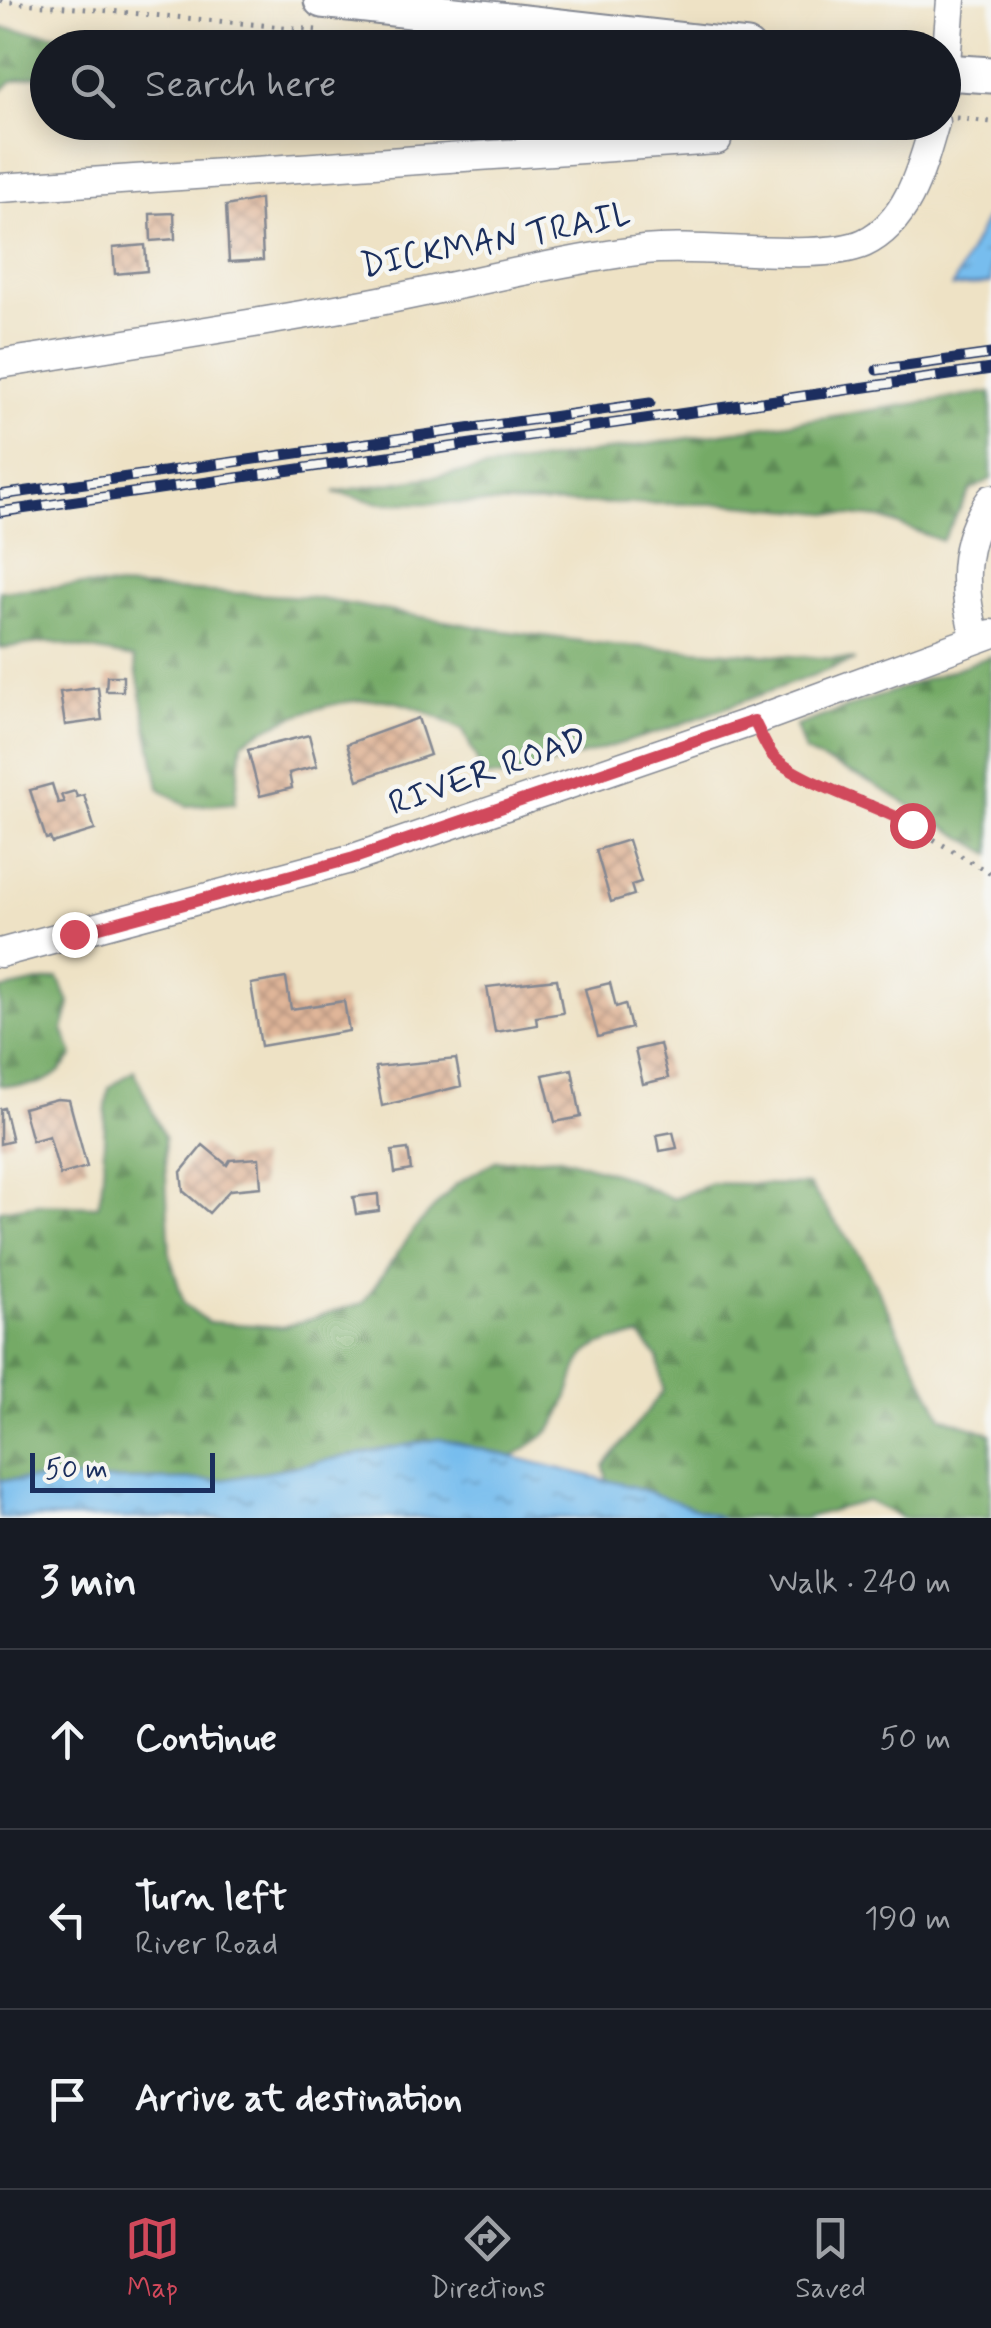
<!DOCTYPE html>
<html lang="en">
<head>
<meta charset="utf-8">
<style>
	:root { --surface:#171b24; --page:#242831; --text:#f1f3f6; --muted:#9ea1a6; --line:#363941; --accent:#d1495b }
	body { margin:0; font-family:Mynerve,sans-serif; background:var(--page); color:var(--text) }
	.scale { position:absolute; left:30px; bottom:25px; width:185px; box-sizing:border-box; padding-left:10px; border:5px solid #1b2f5e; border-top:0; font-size:28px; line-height:35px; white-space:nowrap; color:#1b2f5e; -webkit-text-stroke:8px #f6f6f2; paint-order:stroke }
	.stop { position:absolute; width:30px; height:30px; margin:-22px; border:8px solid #d1495b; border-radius:50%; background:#fff }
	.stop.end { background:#d1495b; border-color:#fff; box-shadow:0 2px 10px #0008 }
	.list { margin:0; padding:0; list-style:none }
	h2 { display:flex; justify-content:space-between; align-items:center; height:130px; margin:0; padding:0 40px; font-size:42px }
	h2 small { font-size:32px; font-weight:400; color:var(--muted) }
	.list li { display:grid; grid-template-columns:65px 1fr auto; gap:30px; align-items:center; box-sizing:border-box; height:180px; padding:0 40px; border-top:2px solid var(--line) }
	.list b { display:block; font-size:38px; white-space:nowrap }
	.list p { margin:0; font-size:32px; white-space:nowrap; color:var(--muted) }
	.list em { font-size:32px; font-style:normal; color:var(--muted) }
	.icon { flex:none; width:55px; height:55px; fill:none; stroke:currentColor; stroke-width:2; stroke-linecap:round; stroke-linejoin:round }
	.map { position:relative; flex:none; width:991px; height:1518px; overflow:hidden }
	.search { position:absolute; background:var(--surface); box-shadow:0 5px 25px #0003; left:30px; right:30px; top:30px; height:110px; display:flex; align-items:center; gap:25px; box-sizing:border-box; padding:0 35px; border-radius:55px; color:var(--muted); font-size:38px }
	.sheet { height:670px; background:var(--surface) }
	nav { display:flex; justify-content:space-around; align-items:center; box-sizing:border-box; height:140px; border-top:2px solid var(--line); background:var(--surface); font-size:28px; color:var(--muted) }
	nav a { display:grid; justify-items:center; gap:5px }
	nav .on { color:var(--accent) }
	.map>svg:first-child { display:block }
	.forest { fill:url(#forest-firs); stroke:#486c62; stroke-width:2.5 }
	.water { fill:url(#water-ripples); stroke:#4976a6; stroke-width:2.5 }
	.building { fill:url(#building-cross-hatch) }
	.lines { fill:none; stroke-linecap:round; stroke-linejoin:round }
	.minor-casing { stroke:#848892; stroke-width:31 }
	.major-casing { stroke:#848892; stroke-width:39 }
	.path { stroke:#848892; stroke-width:5; stroke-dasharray:2.5 8; stroke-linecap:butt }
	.minor { stroke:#fff; stroke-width:28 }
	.major { stroke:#fff; stroke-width:35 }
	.rail-casing { stroke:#1b2f5e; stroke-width:11 }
	.rail { stroke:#f6f6f2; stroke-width:8; stroke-dasharray:22; stroke-linecap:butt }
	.route { stroke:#d1495b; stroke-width:12 }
	.labels { text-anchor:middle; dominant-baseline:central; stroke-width:9; stroke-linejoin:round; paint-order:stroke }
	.street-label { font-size:35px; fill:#1b2f5e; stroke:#f6f6f2 }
</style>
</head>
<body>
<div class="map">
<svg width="991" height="1518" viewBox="0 0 991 1518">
	<defs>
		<pattern id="forest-firs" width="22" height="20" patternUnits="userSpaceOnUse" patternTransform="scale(2.5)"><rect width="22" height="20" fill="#74aa66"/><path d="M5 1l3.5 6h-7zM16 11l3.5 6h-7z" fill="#5e8b57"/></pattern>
		<pattern id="water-ripples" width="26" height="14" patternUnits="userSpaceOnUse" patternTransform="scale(2.5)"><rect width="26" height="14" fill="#77bdee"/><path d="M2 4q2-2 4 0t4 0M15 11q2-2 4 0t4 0" fill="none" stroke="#619ac4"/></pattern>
		<pattern id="building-cross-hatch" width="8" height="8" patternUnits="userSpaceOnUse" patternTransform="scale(2.5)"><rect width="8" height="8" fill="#e0b699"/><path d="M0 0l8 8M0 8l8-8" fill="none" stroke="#b59480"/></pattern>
	</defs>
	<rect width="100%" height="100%" fill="#f6f6f2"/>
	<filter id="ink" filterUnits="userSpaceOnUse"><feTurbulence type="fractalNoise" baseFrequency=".01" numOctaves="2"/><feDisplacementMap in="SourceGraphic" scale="20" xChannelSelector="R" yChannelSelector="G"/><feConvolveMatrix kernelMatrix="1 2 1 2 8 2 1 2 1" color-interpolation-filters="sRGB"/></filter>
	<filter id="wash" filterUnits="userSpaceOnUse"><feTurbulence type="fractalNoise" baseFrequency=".0048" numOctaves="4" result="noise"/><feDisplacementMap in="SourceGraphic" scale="40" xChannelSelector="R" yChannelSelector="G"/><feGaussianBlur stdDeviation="2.25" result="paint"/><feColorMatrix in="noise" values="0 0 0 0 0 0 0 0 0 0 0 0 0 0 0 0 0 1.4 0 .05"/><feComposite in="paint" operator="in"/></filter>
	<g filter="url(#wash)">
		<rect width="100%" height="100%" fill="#eee2c5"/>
		<path class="forest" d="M0 28 68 36 99 47 48 48 47 73 12 81 0 92Z
			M991 392V479L970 491 942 541 881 518 729 504 380 503 334 492Z
			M78 585 309 597 496 630 612 645 855 660 662 731 510 777 484 776 463 730C438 718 411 702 383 700 337 697 280 718 242 742L235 803 187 806 159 788 134 658 50 642 0 648V591Z
			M991 656V854L870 782 805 752 796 726Z
			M58 978 70 1004 63 1030 73 1055C54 1084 33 1088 0 1085V990Z
			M134 1070 164 1137 170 1256 184 1304 208 1322 283 1327 363 1303 413 1231 455 1185 495 1161 560 1157 623 1176 673 1199 711 1183 809 1185 861 1257 942 1417 991 1434V1518H902L867 1501 804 1518H722L607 1480 604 1466 663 1391 658 1358 640 1336C560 1347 588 1365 556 1423 548 1436 526 1447 513 1457L439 1439 223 1480H0V1210L37 1204 98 1206C108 1166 100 1128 109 1088Z"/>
		<path class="water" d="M991 208V283L952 287Z
			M439 1439 634 1487 722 1518H0V1480H223Z"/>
		<g id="blocks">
			<path class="building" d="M263 122H330V125L263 129Z
				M260 199 263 260 229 262 226 206Z
				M174 213 175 239 151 241 150 214Z
				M145 245 147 271 115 274 113 248Z
				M107 676H123V691H106Z
				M98 687 102 720 65 725 60 692Z
				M418 718 430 755 358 780 347 744Z
				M309 735 317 766 289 773 292 788 260 796 248 750Z
				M52 784 58 803 64 802 61 795 75 791 77 797 84 795 95 830 52 843 50 838 46 839 30 790Z
				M628 840 641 882 631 885 634 895 611 902 596 850Z
				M286 978 291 1009 344 1001 349 1031 261 1046 251 984Z
				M557 979 563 1013 536 1017 537 1025 495 1032 487 987Z
				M610 983 616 1007 625 1004 631 1028 598 1037 585 989Z
				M660 1044 668 1078 643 1084 635 1050Z
				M456 1059 461 1086 382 1106 375 1067Z
				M572 1069 581 1117 555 1122 543 1075Z
				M57 1099 69 1100 87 1167 60 1175 49 1136 32 1141 23 1108Z
				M4 1108 12 1141 0 1144V1109Z
				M673 1132 677 1148 660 1151 657 1135Z
				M203 1145 227 1165 230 1160 259 1158 261 1187 230 1190 209 1213 183 1191 181 1172Z
				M408 1149 411 1170 395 1173 392 1151Z
				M378 1194 379 1211 356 1214 353 1197Z"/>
		</g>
	</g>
	<g filter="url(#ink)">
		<use href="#blocks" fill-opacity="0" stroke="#848892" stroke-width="2.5"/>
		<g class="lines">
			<g class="minor-casing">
				<path id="minor" d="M944 88 951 0
					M0 188 717 140
					M0 364C118 345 236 327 353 306 450 289 547 262 644 250 702 243 819 263 864 243 909 222 922 166 935 122
					M976 638C961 590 960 542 991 499
					M0 953 354 858 754 721 991 634"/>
			</g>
			<g class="major-casing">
				<path id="major" d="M322 0 747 48
					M944 72 991 75"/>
			</g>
			<path class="path" d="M0 1 316 30
				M956 118 991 122
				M764 741 787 769 877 805 991 874"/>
			<use href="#minor" class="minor"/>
			<use href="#major" class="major"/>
			<g class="rail-casing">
				<path id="rail" d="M877 370 991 354
					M0 495 650 403
					M0 512 991 369"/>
			</g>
			<use href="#rail" class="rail"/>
		</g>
	</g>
	<g class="lines" filter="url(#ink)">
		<path class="route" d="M74 934 354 858 754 721C760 732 765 746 773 756 795 781 877 805 912 825"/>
	</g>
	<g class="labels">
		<g class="street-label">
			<text transform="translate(496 241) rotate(-11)">DICKMAN TRAIL</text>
			<text transform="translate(488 772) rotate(-19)">RIVER ROAD</text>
		</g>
	</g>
</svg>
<div class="scale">50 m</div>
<div class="stop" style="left:912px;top:825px"></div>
<div class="stop end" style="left:74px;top:934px"></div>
<div class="search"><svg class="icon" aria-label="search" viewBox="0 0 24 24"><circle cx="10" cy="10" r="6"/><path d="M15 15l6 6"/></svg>Search here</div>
</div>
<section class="sheet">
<h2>3 min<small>Walk · 240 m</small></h2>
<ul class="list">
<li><svg class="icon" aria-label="ahead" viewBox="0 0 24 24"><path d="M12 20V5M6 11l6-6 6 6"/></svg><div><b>Continue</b></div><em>50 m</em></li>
<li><svg class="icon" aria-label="left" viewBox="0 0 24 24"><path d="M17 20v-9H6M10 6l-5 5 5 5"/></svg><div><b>Turn left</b><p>River Road</p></div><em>190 m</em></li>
<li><svg class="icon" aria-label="arrive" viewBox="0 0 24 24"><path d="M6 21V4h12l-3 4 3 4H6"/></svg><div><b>Arrive at destination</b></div></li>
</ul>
</section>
<nav>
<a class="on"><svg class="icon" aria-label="map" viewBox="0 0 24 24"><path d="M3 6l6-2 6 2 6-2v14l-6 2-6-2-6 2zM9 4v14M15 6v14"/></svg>Map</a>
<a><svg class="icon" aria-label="directions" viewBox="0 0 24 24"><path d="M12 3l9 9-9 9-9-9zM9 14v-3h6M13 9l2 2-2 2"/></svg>Directions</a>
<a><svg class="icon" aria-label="saved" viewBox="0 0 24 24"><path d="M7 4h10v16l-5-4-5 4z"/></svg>Saved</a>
</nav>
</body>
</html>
